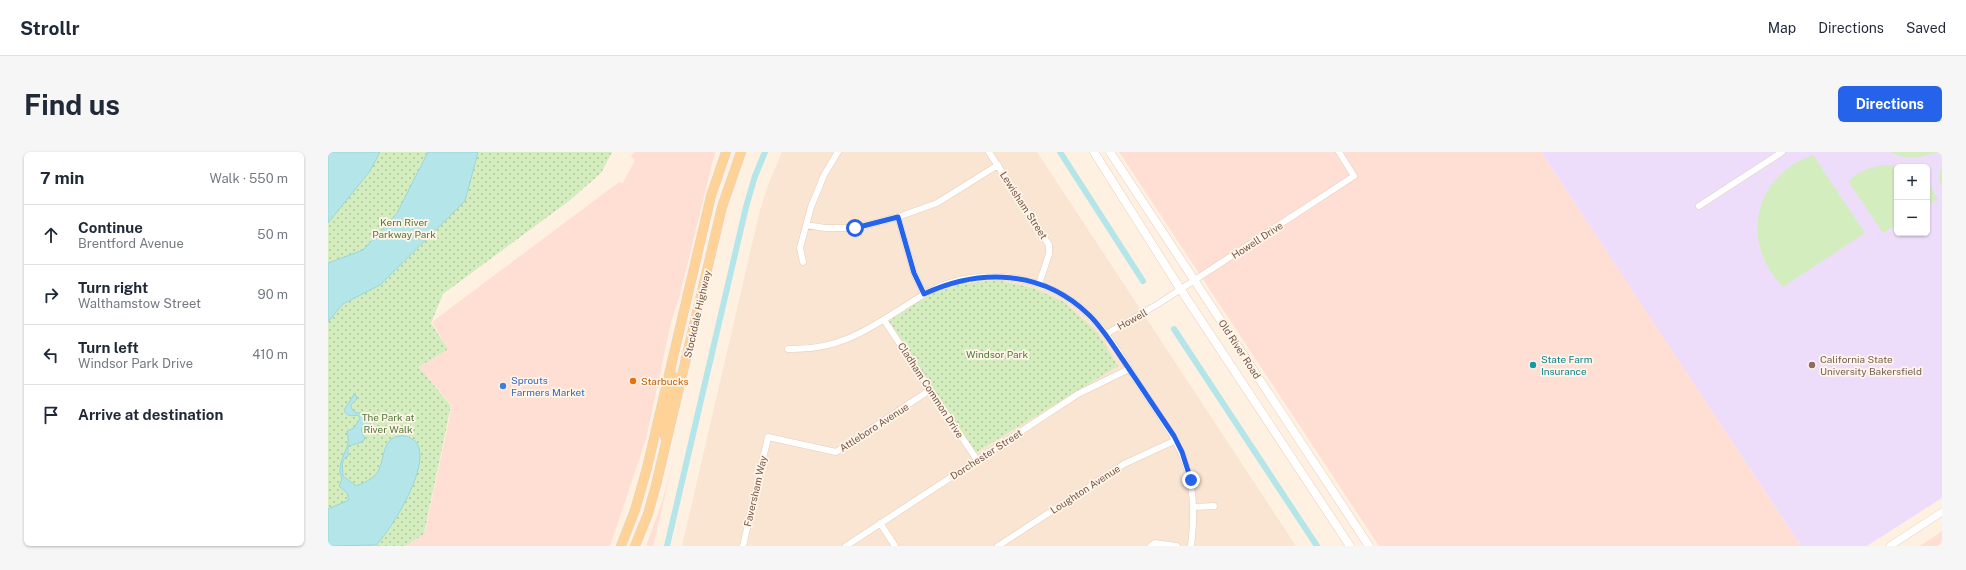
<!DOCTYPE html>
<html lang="en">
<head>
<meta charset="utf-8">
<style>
	:root { --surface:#fff; --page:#f6f6f7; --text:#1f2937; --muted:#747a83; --line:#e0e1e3; --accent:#2563eb }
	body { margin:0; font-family:"Public Sans",sans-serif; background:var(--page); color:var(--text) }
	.controls { position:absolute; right:12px; top:12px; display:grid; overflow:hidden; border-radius:6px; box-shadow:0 1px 3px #0004 }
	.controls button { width:36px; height:36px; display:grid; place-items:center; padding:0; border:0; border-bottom:1px solid var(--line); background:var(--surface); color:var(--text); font:20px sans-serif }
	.stop { position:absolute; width:12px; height:12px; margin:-9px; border:3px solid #2563eb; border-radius:50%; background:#fff }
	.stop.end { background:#2563eb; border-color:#fff; box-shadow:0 1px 4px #0008 }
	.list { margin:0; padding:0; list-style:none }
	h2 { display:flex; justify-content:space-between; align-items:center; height:52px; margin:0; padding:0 16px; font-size:17px }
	h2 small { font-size:13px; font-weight:400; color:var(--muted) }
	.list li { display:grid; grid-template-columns:26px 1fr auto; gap:12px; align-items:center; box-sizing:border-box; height:60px; padding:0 16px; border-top:1px solid var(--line) }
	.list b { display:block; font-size:15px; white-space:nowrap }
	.list p { margin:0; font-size:13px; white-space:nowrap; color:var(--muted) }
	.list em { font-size:13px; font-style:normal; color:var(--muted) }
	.icon { flex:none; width:22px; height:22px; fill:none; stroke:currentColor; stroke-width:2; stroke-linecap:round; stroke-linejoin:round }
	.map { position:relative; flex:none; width:1614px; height:394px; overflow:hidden; border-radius:6px }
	header { display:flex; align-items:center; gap:24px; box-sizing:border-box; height:56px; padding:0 20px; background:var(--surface); border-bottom:1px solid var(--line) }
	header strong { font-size:19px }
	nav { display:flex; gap:22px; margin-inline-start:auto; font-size:14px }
	.intro { display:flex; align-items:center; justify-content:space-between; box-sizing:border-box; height:96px; padding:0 24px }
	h1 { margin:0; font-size:28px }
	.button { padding:10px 18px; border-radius:6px; background:var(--accent); color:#fff; font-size:14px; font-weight:700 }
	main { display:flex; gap:24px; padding:0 24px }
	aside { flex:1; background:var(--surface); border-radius:6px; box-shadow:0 1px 3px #0004 }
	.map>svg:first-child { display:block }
	.residential { fill:#f9e5d1 }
	.commercial { fill:#ffded4 }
	.education { fill:#eeddfa; fill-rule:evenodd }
	.grass { fill:#d4edbe }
	.park { fill:url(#park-dots) }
	.water { fill:#b3e5e9; stroke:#99d6dc }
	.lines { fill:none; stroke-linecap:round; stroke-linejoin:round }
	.canal { stroke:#b3e5e9; stroke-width:6 }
	.minor-casing { stroke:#e5cebe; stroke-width:7 }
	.tertiary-casing { stroke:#e5cebe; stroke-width:8 }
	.secondary-casing { stroke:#ebcebb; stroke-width:9 }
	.primary-casing { stroke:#dcd3cf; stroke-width:10 }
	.minor { stroke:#fff; stroke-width:6 }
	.tertiary { stroke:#fff; stroke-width:7 }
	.secondary { stroke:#fff; stroke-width:8 }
	.primary { stroke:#ffd297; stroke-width:9 }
	.route { stroke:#2563eb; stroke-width:5 }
	.culture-dot { fill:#0f9aa8; stroke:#fff5e9; stroke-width:1.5 }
	.education-dot { fill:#8d6e63; stroke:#fff5e9; stroke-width:1.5 }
	.food-dot { fill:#e8710a; stroke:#fff5e9; stroke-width:1.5 }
	.shop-dot { fill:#3f7fe0; stroke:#fff5e9; stroke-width:1.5 }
	.labels { text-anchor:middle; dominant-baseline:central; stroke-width:3.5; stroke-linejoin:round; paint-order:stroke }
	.street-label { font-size:10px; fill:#785445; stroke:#fff5e9 }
	.park-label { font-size:10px; fill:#50793a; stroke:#fff5e9 }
	.culture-label { font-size:10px; fill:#0d838f; stroke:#fff5e9; text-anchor:start }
	.education-label { font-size:10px; fill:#785e54; stroke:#fff5e9; text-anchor:start }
	.shop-label { font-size:10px; fill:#366cbe; stroke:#fff5e9; text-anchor:start }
	.food-label { font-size:10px; fill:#c56008; stroke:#fff5e9; text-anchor:start }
</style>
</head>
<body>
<header>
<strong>Strollr</strong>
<nav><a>Map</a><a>Directions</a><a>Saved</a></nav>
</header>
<div class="intro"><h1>Find us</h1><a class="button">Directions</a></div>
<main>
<aside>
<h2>7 min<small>Walk · 550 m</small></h2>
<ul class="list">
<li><svg class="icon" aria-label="ahead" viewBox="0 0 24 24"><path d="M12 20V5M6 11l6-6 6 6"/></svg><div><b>Continue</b><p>Brentford Avenue</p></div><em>50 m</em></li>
<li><svg class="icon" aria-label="right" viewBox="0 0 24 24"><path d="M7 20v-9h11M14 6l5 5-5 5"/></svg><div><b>Turn right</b><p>Walthamstow Street</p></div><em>90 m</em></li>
<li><svg class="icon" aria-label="left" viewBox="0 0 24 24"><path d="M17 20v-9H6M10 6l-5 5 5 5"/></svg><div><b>Turn left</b><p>Windsor Park Drive</p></div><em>410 m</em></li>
<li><svg class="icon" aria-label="arrive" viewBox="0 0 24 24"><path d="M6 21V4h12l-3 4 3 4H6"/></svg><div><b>Arrive at destination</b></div></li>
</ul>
</aside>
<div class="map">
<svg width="1614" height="394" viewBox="0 0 1614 394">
	<defs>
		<pattern id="park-dots" width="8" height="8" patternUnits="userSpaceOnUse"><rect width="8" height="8" fill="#d4edbe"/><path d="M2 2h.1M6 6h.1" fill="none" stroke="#b1c39c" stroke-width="1.8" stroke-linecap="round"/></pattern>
	</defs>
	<rect width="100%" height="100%" fill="#fef1e1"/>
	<path class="residential" d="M454 0H709L968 394H354L431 62 440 33Z"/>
	<path class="commercial" d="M306 0H387L351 146 343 170 318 287 282 394H76L97 380 124 254 91 215 120 197 104 170 291 30 295 31 307 8 303 5Z
		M791 0H1213L1473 394H1051Z
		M345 310 325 394H318L334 350Z
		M1614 379V394H1592Z"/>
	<path class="education" d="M1213 0H1614V346L1539 394H1473ZM1569 15H1599V81H1569Z"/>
	<path class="grass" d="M1562 0H1610C1594 6 1577 8 1562 0Z
		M1485 3 1537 81 1455 135C1411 90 1425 24 1485 3Z
		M1614 10V37L1611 26Z
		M1557 13 1574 15H1569V72L1555 81 1520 29C1531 19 1543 15 1557 13Z
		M1599 30 1610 47 1599 53Z"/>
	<path class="park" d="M0 0H284L273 21 241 49 115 142 103 171 120 197 91 215 123 254 96 382 77 394H0Z
		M668 128 706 136 736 150 769 180 790 214 647 301 561 169 602 142 634 132Z"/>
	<path class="water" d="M0 0H52L42 19 0 71Z
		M100 0H150L137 49 52 133 15 152 0 170V111L35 98 53 79 69 61Z
		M27 241 29 247 23 253C24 260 27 261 33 261L38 267V269H41L43 273 33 277 37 287C32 292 26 292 20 294V304C12 307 15 317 15 324L28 334C36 331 44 327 49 321 57 309 53 287 71 284 78 283 84 286 88 290 105 311 64 377 48 393L0 394V357L21 348 19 341 11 334 14 327C8 314 17 303 20 291 21 287 19 283 19 279L26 276 32 266 30 263C23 264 19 265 16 258Z"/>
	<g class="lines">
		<path class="canal" d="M732 0 815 129
			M846 177 989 394
			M339 394 418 55 427 24 437 0"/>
		<g class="minor-casing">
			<path id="minor" d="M661 0 721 93V102L711 132
				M1371 54 1454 0
				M570 65 586 121 596 142
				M478 73 497 76H527L570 65 609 51 670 13
				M475 110 472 96 483 55 496 23 510 0
				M556 168 649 308
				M778 182 830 152 1026 24 1011 0
				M460 197C517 199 549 171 595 143 646 112 717 121 760 162 780 181 794 205 808 228 850 291 873 315 863 394
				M866 355 886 354
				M552 371 567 394
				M415 394 440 285 508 300 602 238
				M518 394 750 242 801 217
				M670 394 796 312 848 288
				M823 394 827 391 849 394"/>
		</g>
		<g class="tertiary-casing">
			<path id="tertiary" d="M1562 394 1614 360"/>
		</g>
		<g class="secondary-casing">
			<path id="secondary" d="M766 0 853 138 1022 394
				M782 0 1041 394"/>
		</g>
		<g class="primary-casing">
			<path id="primary" d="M337 285 336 271 346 226 342 220
				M293 394 307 358 319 316 383 44 398 0
				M307 394 320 362 328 333 394 55 413 0"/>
		</g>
		<use href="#minor" class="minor"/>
		<use href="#tertiary" class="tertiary"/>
		<use href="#secondary" class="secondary"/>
		<use href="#primary" class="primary"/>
	</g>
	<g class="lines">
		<path class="route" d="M527 76 570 65 586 121 596 142C652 116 714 118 760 162 774 175 784 192 795 208 812 233 829 259 846 284L854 300 863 328"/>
	</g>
	<circle class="culture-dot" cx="1205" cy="213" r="4"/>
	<circle class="education-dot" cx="1484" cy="213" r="4"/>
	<circle class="food-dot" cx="305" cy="229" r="4"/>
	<circle class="shop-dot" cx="175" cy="234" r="4"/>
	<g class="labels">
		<g class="street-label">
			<text transform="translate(696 53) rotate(57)">Lewisham Street</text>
			<text transform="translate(929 88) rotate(-33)">Howell Drive</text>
			<text transform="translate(369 162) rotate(-77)">Stockdale Highway</text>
			<text transform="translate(804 167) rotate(-29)">Howell</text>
			<text transform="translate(912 197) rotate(57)">Old River Road</text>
			<text transform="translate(603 238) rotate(57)">Cladham Common Drive</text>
			<text transform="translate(546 275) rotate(-33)">Attleboro Avenue</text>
			<text transform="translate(658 302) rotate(-33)">Dorchester Street</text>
			<text transform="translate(757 337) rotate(-33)">Loughton Avenue</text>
			<text transform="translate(427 339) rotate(-77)">Faversham Way</text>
		</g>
		<g class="park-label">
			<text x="76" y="70">Kern River<tspan x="76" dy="12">Parkway Park</tspan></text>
			<text x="669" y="202">Windsor Park</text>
			<text x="60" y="265">The Park at<tspan x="60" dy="12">River Walk</tspan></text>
		</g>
		<g class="culture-label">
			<text x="1213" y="207">State Farm<tspan x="1213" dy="12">Insurance</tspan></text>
		</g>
		<g class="education-label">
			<text x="1492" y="207">California State<tspan x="1492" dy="12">University Bakersfield</tspan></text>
		</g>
		<g class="shop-label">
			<text x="183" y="228">Sprouts<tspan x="183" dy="12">Farmers Market</tspan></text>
		</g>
		<g class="food-label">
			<text x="313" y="229">Starbucks</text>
		</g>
	</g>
</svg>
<div class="controls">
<button>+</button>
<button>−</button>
</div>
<div class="stop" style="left:527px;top:76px"></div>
<div class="stop end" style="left:863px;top:328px"></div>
</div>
</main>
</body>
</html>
